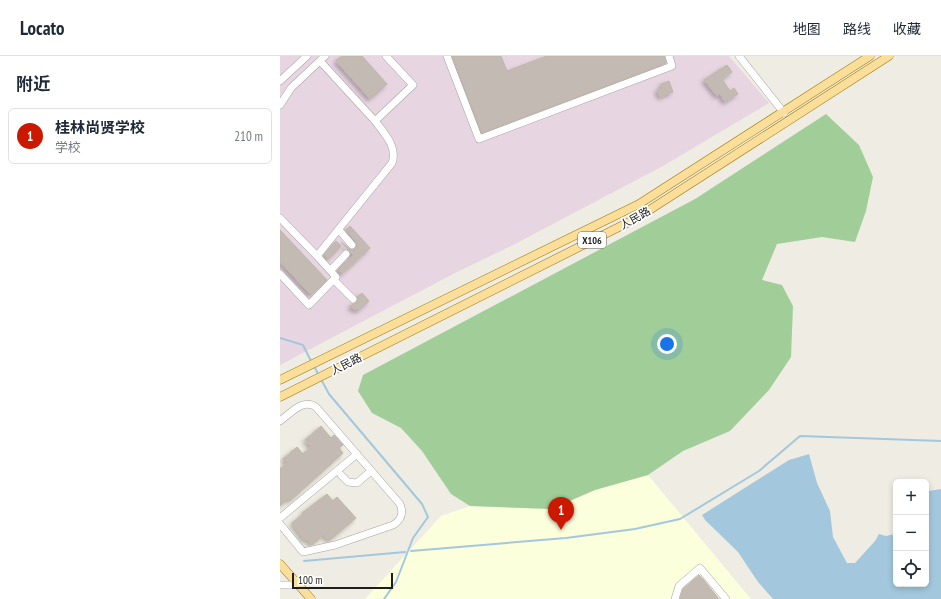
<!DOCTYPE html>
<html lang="zh">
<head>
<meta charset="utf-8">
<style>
	:root { --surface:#fff; --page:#f6f6f7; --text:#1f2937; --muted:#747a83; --line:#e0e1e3; --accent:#cb1900 }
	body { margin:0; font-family:"PT Sans Narrow","Noto Sans SC",sans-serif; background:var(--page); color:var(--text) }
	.controls { position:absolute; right:12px; bottom:12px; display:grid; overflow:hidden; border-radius:6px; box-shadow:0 2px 6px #0003 }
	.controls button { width:36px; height:36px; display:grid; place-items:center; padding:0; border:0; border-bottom:1px solid var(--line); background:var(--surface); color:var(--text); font:20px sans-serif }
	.scale { position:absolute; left:12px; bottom:10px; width:101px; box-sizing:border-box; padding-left:4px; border:2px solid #1d1d1d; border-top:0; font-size:11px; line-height:14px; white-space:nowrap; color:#1d1d1d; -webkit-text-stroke:3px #fff; paint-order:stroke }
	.you { position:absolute; left:387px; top:288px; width:14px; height:14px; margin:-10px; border:3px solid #fff; border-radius:50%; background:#1a73e8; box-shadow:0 0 0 6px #1a73e833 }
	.badge { display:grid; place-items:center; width:26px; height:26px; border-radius:50%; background:var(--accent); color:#fff; font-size:13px; font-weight:700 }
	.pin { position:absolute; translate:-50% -33px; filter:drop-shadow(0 1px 2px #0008) }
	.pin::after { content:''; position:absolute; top:21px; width:14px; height:12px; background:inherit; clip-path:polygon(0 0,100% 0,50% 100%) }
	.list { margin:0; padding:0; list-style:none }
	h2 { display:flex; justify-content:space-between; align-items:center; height:52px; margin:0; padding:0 16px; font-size:17px }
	h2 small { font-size:13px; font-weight:400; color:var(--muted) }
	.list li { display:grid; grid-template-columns:26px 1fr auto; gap:12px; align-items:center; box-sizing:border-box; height:56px; margin:0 8px 8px; padding:0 8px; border:1px solid var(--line); border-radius:6px }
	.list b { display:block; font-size:15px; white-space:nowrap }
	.list p { margin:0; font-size:13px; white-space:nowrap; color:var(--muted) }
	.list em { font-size:13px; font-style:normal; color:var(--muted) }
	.icon { flex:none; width:22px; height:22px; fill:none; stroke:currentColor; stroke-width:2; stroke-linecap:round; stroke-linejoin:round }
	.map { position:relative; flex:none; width:661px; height:543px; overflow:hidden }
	header { display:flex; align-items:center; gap:24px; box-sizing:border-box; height:56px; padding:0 20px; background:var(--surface); border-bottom:1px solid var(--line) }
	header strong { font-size:19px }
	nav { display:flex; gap:22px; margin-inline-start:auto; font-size:14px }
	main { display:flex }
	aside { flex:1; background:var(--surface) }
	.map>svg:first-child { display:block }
	.industrial { fill:#e8d5e2 }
	.education { fill:#fbffdc }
	.forest { fill:#a1ce98 }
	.water { fill:#a3c8dd }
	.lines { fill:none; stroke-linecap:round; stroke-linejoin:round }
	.stream { stroke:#a3c8dd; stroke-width:2 }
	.building { fill:#c3bbb3; stroke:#c0b5a6; filter:url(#shadow) }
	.minor-casing { stroke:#a4a4a4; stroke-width:8 }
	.major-casing { stroke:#977800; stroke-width:9 }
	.minor { stroke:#fff; stroke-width:7 }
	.major { stroke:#fcde9b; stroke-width:8 }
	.labels { text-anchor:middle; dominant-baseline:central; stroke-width:3.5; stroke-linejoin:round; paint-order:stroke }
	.shield { fill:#fff; stroke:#616161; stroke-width:1 }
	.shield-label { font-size:10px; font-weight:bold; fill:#1d1d1d }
	.street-label { font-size:11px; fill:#1d1d1d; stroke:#fff }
</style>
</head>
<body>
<header>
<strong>Locato</strong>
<nav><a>地图</a><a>路线</a><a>收藏</a></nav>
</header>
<main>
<aside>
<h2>附近<small></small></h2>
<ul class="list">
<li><span class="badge">1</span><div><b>桂林尚贤学校</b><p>学校</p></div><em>210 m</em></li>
</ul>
</aside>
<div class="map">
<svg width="661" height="543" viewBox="0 0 661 543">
	<defs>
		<filter id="shadow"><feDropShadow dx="-2.5" dy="2.5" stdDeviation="2" flood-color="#0004"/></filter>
	</defs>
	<rect width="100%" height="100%" fill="#efece3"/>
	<path class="industrial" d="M0 0H449L489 47 383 110 233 189 175 217 0 309Z"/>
	<path class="education" d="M368 419 471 543H85L161 460 190 450 271 453 315 434Z"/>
	<path class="forest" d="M546 58 579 89 593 121 586 155 575 186 542 181 497 188 482 224 502 229 513 250 511 301 489 334 450 375 403 395 368 419 315 434 271 453 190 450 171 438 142 395 121 372 92 357 78 335 83 319 415 143Z"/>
	<path class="water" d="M529 398 537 427 550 455 553 481 567 507H575L595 485 599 478 606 480 615 478 616 475V528H646V438L649 435 661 433V543H493L478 526 458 496 425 464 422 459 509 404Z"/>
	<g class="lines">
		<path class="stream" d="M0 282 23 289 31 305
			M35 312 38 318
			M42 325 49 338 142 448 148 461 133 482 116 526 104 543
			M131 495 286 482 355 473 400 463 479 415 520 380 661 385
			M24 505 125 496"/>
	</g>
	<path class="building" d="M62 0H82L107 28 90 43 56 5Z
		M172 0H221L227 15 267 0H384L386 7 202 77Z
		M447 9 452 16 442 23 450 35 454 32 458 38 445 46 440 38 437 40 424 24Z
		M389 25 393 36 380 41 377 34 382 32 381 28Z
		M70 170 90 192 62 218 58 214 73 199 61 186 71 194 75 193 77 190 76 186 66 174Z
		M0 174 47 224 31 239 0 206Z
		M56 185 61 190 48 203 44 199Z
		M82 237 89 245 78 255 76 253 74 254 70 250 77 246 79 242 77 241Z
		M41 370 51 382 54 379 63 389 59 392 63 397 10 445 8 443 0 450V413L7 407 3 403 17 391 23 398 31 391 25 384Z
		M47 438 53 445 57 441 76 462 49 485 44 479 32 489 27 483 25 485 12 467 23 458 22 457Z
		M419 519 423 523 439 543H400L403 533Z"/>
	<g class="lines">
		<g class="minor-casing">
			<path id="minor" d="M167 0 199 83 392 10 389 0
				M459 0 504 57
				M40 5 95 65 133 29 106 0
				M0 25 27 0
				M0 49 11 32 45 0
				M0 162 37 200 112 107C118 91 104 77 95 65
				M59 174 72 189
				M51 214 66 198
				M0 218 29 249 56 221 37 200
				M54 224 73 243
				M0 365C11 357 23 342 36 351L120 448C124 458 121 464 113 469L55 489 23 496 0 468
				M61 419 68 426 77 427 91 415
				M0 462 77 398
				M0 529H19
				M395 543 399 530 420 512 446 543"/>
		</g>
		<g class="major-casing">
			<path id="major" d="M0 324 359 148 590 0
				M0 341 357 162 609 0
				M0 508 31 543"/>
		</g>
		<use href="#minor" class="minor"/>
		<use href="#major" class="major"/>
	</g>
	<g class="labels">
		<rect class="shield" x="298" y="176" width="28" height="16" rx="3"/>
		<g class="shield-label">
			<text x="312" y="184">X106</text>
		</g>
		<g class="street-label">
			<text transform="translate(355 162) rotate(-29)">人民路</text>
			<text transform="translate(66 308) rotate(-27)">人民路</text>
		</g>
	</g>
</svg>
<div class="controls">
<button>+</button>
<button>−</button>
<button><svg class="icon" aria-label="locate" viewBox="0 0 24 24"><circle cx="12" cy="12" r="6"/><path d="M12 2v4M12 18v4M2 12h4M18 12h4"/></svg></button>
</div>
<div class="scale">100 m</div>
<div class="you"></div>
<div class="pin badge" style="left:281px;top:474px">1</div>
</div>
</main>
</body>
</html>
